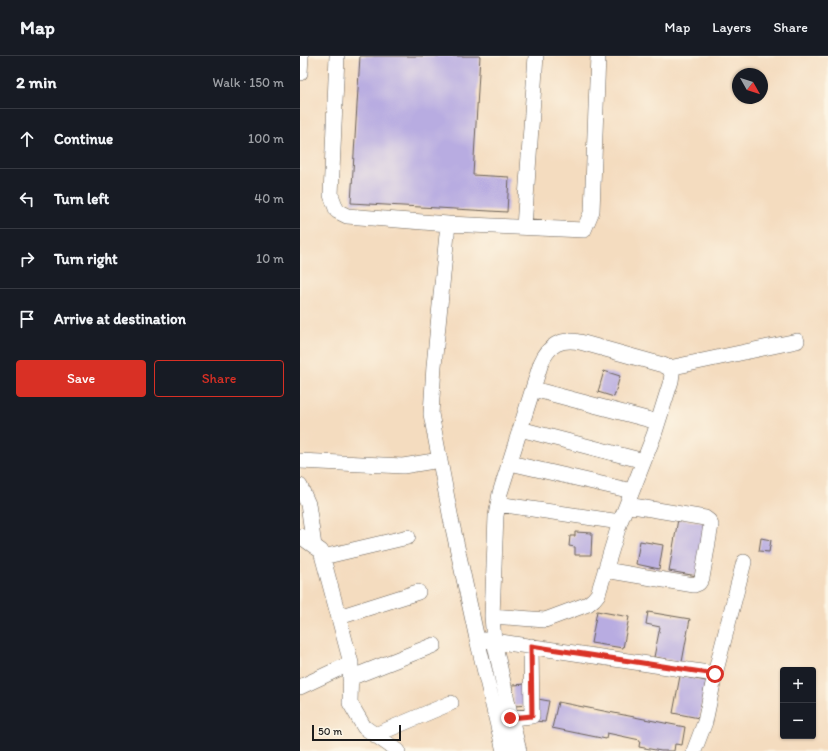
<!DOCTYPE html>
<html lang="en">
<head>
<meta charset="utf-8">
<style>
	:root { --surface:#171b24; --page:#20242c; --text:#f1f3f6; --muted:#9ea1a6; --line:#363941; --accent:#d93025 }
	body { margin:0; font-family:Itim,sans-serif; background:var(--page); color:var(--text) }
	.controls { position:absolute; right:12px; bottom:12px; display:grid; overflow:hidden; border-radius:4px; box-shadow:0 1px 3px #0004 }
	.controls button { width:36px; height:36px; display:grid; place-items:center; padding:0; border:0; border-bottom:1px solid var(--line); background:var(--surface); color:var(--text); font:20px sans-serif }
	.compass { position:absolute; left:432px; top:12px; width:36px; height:36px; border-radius:50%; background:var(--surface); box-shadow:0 1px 3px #0004; rotate:129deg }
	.scale { position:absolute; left:12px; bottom:10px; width:89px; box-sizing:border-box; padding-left:4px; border:2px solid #1c1c1c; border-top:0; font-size:11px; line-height:14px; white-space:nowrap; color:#1c1c1c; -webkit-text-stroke:3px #fcf5e5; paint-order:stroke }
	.stop { position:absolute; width:12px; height:12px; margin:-9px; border:3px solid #d93025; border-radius:50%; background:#fff }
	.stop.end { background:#d93025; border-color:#fff; box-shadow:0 1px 4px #0008 }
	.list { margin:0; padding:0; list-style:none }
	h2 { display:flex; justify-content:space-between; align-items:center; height:52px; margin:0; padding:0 16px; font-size:17px }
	h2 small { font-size:13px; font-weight:400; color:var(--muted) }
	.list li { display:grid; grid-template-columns:26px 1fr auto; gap:12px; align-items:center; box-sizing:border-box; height:60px; padding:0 16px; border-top:1px solid var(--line) }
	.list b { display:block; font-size:15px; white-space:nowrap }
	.list em { font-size:13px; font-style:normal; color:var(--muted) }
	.actions { display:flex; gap:8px; padding:12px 16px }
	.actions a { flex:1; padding:9px 0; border:1px solid var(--accent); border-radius:4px; text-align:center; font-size:14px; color:var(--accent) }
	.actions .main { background:var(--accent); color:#fff }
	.icon { flex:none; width:22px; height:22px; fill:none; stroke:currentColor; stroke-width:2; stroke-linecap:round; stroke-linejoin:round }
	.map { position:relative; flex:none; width:528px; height:695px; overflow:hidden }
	header { display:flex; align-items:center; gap:24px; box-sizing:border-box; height:56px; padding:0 20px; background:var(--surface); border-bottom:1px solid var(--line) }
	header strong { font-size:19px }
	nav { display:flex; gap:22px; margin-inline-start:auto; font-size:14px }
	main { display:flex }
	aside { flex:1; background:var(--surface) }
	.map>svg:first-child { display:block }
	.building { fill:#b8ace1 }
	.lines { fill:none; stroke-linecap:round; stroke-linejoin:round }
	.minor-casing { stroke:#685f55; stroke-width:16 }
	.minor { stroke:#fff; stroke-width:15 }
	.route { stroke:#d93025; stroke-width:5 }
</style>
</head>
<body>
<header>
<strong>Map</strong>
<nav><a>Map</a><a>Layers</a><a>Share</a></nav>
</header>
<main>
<aside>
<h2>2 min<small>Walk · 150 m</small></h2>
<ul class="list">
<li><svg class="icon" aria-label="ahead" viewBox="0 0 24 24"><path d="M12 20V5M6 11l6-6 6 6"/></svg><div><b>Continue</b></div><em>100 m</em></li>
<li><svg class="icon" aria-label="left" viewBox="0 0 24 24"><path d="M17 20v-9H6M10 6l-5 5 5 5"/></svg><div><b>Turn left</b></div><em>40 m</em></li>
<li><svg class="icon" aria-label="right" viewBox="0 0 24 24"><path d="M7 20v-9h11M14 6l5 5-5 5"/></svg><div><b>Turn right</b></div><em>10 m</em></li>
<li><svg class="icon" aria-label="arrive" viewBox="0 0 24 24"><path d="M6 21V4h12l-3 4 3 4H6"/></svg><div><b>Arrive at destination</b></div></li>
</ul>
<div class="actions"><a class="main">Save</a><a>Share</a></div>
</aside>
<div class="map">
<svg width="528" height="695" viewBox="0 0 528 695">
	<rect width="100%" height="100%" fill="#fcf5e5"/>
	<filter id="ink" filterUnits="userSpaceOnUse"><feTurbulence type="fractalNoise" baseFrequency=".025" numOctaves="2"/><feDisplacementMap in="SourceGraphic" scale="8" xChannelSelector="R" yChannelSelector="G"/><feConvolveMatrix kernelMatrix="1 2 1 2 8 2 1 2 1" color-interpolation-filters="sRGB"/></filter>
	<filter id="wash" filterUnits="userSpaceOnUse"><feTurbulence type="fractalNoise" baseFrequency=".012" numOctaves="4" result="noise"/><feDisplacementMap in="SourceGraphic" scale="16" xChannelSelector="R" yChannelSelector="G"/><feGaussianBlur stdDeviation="0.9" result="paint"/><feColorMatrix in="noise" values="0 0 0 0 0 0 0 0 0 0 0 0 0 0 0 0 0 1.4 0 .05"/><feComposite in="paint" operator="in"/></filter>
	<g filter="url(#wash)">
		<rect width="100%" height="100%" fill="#f4dcbf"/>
		<g id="blocks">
			<path class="building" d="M60 0H180L173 119 209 121 207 156 51 147Z
				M304 315 320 320 314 341 298 336Z
				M378 463 405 467 397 520 369 515Z
				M275 476 292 477 291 499H275V491L269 490 270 480H275Z
				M461 482 471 484 469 496 459 495Z
				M340 485 363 489 359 513 336 508Z
				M297 555 329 561 323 592 291 587Z
				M348 556 390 563 382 606 354 601 360 571 346 568Z
				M380 620 406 625 399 662 373 657Z
				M227 628 229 649 214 650 213 629Z
				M238 643 249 645 245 666 234 665Z
				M258 646 385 671 382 689 375 688 374 695H361L339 691 340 684 307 677 306 683 252 672Z"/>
		</g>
	</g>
	<g filter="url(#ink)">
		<use href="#blocks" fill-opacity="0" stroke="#685f55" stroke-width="1"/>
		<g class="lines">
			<g class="minor-casing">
				<path id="minor" d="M37 0 31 139 37 155 47 160 148 168
					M0 17 1 0
					M224 171 236 0
					M369 312 497 285
					M233 333 358 366
					M220 373 344 405
					M0 405 103 410 140 404
					M210 407 332 435
					M0 430 8 448 14 490
					M198 448 320 466
					M0 480 21 495 51 607
					M23 501 108 481
					M305 514 394 529 399 527 402 522 411 469 409 465 405 462 327 449
					M192 560 245 564 288 548 294 543 298 538 320 466 354 379 371 325 372 318 369 312 363 309 280 286C260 282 249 289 241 307L200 437 196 460 192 560 194 585 177 583 151 463 131 358 134 310 148 168 284 174 292 155 298 0
					M39 561 118 536
					M177 583 204 695
					M50 622 134 589
					M0 631 51 607 50 647 64 671 98 695
					M211 662 232 660 231 590
					M75 679 151 647
					M219 695 211 662 194 585 415 618 444 506
					M394 695 405 666 415 618"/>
			</g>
			<use href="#minor" class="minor"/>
		</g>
	</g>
	<g class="lines" filter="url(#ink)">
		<path class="route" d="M210 662 232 660 231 590 415 618"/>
	</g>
</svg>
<div class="controls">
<button>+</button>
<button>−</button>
</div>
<svg class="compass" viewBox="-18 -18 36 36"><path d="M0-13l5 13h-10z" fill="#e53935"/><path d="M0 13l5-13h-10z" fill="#9ea1a6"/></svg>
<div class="scale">50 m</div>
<div class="stop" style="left:415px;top:618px"></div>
<div class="stop end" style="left:210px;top:662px"></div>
</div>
</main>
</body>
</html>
